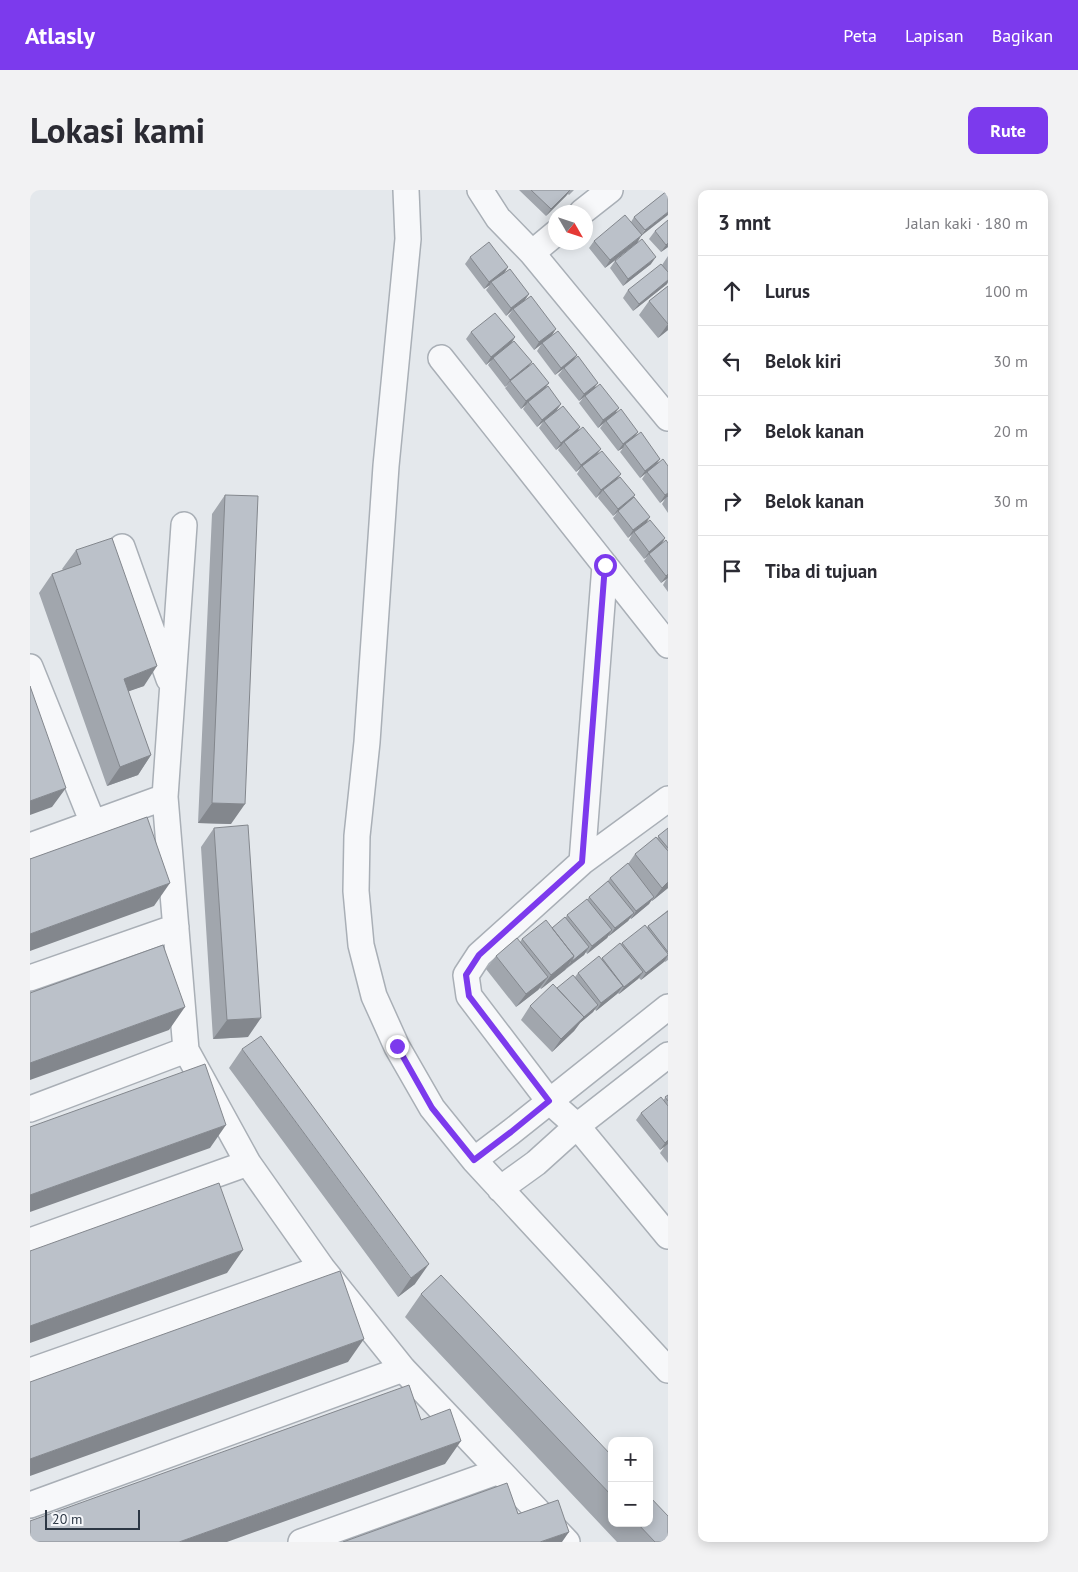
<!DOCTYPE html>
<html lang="id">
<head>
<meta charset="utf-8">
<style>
	:root { --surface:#fff; --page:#f2f2f3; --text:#2b2b33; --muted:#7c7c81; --line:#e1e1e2; --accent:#7c3aed }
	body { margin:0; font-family:"PT Sans",sans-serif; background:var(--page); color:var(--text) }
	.controls { position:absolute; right:15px; bottom:15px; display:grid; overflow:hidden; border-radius:10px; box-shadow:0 2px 12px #0003 }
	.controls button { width:45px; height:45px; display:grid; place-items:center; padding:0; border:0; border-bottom:1px solid var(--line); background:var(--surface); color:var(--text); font:25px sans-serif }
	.compass { position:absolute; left:518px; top:15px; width:45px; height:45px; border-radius:50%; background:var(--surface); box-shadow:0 2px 12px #0003; rotate:129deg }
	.scale { position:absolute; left:15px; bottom:12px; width:95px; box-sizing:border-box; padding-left:5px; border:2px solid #2c3744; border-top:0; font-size:14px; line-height:18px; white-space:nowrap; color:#2c3744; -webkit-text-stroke:4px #f4f6f9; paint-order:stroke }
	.stop { position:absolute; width:15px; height:15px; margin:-11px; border:4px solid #7c3aed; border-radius:50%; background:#fff }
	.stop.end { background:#7c3aed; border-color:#fff; box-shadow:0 1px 5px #0008 }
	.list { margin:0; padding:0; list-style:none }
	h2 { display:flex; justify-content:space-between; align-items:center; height:65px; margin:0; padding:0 20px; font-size:21px }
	h2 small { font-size:16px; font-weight:400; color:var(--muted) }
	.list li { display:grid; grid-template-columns:32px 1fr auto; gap:15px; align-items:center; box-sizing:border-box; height:70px; padding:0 20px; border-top:1px solid var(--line) }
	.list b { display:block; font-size:19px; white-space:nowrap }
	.list em { font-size:16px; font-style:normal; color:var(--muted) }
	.icon { flex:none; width:28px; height:28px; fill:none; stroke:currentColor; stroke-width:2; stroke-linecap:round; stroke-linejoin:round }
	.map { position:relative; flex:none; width:638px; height:1352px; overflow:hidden; border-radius:10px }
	header { display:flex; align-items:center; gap:30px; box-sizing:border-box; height:70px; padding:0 25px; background:var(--accent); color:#fff }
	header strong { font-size:24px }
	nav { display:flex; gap:28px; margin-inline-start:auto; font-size:18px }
	.intro { display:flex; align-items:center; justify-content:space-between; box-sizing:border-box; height:120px; padding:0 30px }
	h1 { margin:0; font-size:35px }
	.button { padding:12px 22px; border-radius:10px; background:var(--accent); color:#fff; font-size:18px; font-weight:700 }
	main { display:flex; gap:30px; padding:0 30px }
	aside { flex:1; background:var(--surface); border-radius:10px; box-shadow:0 2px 12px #0003 }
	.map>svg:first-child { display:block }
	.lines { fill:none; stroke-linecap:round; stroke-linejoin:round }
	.street-casing { stroke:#a9afb6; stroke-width:28 }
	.street { stroke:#f7f8fa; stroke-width:25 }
	.wall { fill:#a1a6ad }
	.shaded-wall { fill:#83878d }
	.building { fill:#bbc1c9; stroke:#83878d }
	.route { stroke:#7c3aed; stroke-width:6 }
</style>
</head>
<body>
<header>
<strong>Atlasly</strong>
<nav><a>Peta</a><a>Lapisan</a><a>Bagikan</a></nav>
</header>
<div class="intro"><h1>Lokasi kami</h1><a class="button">Rute</a></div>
<main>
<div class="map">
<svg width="638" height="1352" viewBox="0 0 638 1352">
	<rect width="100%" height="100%" fill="#e4e8ec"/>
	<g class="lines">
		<g class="street-casing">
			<path id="street" d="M376 0 378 49 356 276 337 552 327 646 326 701 331 755 344 806 367 857 402 918 444 970 638 1180
				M450 0 468 28 502 63 638 228
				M552 22 580 0
				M502 63 526 43
				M411 168 638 455
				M154 335 135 607 156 860 218 973 292 1078 373 1179 537 1352
				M92 357 139 489
				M0 477 63 633
				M638 609 552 672 449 765 436 785 439 806 519 911 547 936 638 1046
				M0 656 135 607
				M552 672 575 375
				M0 788 146 737
				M0 919 156 860
				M444 970 481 942 638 817
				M470 999 506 973 547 936 638 865
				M0 1051 218 973
				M0 1181 292 1078
				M0 1315 373 1179
				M271 1352 469 1281"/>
		</g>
		<use href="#street" class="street"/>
	</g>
	<path class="wall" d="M489 0H544L539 5 538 4 516 26Z
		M638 0 607 53 575 78 559 58 564 51 601 32 604 27Z
		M625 41 638 57 631 62 619 49Z
		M638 66V92L637 94 603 121 593 108 598 100 632 75Z
		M440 67 478 77 474 83 499 104 495 110 521 146 547 165 543 171 586 222 608 242 605 247 630 269 626 275 638 276V323L632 314 635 309 630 313 612 289 616 283 610 288 590 262 593 258 588 261 570 238 574 233 568 238 549 213 553 208 549 211 528 185 533 179 525 185 507 161 512 153 504 160 478 126 482 121 476 126 456 100 460 95 454 99 435 74Z
		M585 71 621 74 593 96 580 78Z
		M638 96V140L628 148 609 125 619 111Z
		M441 142 485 147 481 154 499 176 531 214 527 220 550 237 547 242 587 289 616 333 635 348 632 354 638 353V402L633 395 637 388 631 393 614 371 617 367 614 369 599 350 602 344 598 348 583 328 587 323 583 326 568 308 570 304 566 308 547 284 550 279 546 282 528 260 531 256 526 260 509 238 513 232 507 237 493 219 496 215 491 219 475 198 478 195 475 197 458 175 462 169 456 175 436 149Z
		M195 305 201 634 168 633 182 324Z
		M46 360 114 496 98 501 121 565 108 585 77 596 9 403 22 384 33 380 32 379Z
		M184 638 218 847 183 849 171 657Z
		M638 638V698L622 711 621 710 619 714 601 729 600 728 598 731 579 746V745L577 748 557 764 556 762 554 765 535 780 511 799 510 798 508 800 486 817 456 779 466 766 490 752 492 749 522 738 536 727 537 725 557 710 559 707 577 692 580 688 598 674 605 664 627 648Z
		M638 720V770L635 772 634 771 611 790 609 788 589 804 588 803 566 821 565 819 563 822 550 833 544 841 522 862 491 830 500 816 545 787 548 783 571 769 592 753 617 737Z
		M212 859 385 1094 368 1107 199 878Z
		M638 905V954L630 960 606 930 611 923 633 910Z
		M638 954V973L630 963 635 956Z
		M391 1104 582 1266V1333H619L638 1352H587L375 1127Z"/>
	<path class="shaded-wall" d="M540 0 536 6 516 26 521 19Z
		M638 22V25L611 46 607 53 575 78 580 70 610 47 615 40Z
		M638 53V57L631 62 636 55Z
		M626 67 621 74 593 96 598 89Z
		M478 77 473 85 461 92 460 95 454 99 459 92Z
		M638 90V92L637 94 603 121 609 114Z
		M499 104 494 111 483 119 476 126 481 118Z
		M638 134V140L628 148Z
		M526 139 521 147 504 160 509 152Z
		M485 147 480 155 456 175 461 167Z
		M547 165 542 172 525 185 531 178Z
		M502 172 496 180 480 191 475 197 480 190Z
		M519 193 514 200 498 212 496 215 491 219 496 211Z
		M568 193 563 200 555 206 549 211 554 204Z
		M531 214 526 221 507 237 512 230Z
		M589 218 584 225 576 231 574 233 568 238 573 230Z
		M550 237 545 245 534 252 531 256 526 260 531 253Z
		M608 242 603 249 595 254 593 258 588 261 593 254Z
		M571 259 566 266 552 276 546 282 551 275Z
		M630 269 625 276 610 288 615 281Z
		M591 284 586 291 573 300 570 304 566 308 571 300Z
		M638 303V307H637L630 313 635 305Z
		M605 305 600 313 588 321 583 326 588 319Z
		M620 327 615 335 604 342 598 348 603 340Z
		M635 348 630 356 619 364 614 369 619 362Z
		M638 384V388L631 393 636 386Z
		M127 476 114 496 80 508 94 489Z
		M121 565 108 585 77 596 90 577Z
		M36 598 22 617 0 625V611Z
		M182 613 215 614 201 634 168 633Z
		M638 692V698L622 711 632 698Z
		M140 693 124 716 0 761V744Z
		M624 707 619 714 601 729 606 721Z
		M604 723 598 731 579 746 585 738Z
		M582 740 577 748 557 764 562 756Z
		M559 757 554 765 535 779 541 772Z
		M638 765 634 772 611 790 616 783Z
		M544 766 535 780 511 799 521 785Z
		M613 782 608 789 589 804 594 797Z
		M518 787 508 800 486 817 496 804Z
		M593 796 587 804 566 821 571 813Z
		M568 815 563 822 550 833 544 841 522 862 531 849 549 831Z
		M155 817 139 840 0 890V873Z
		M231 828 218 847 183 849 197 830Z
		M196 935 180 958 0 1022V1005Z
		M638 950V954L630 960 635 953Z
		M213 1060 197 1083 0 1153V1136Z
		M399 1074 385 1094 368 1107 381 1088Z
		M334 1149 318 1172 0 1286V1269Z
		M431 1251 415 1274 197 1352H149Z
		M539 1342 532 1352H510Z"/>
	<path class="building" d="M501 0H540L521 19Z
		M638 0V22L615 40 604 27Z
		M595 25 612 45 580 70 564 51Z
		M638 30V53L636 55 625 41Z
		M612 49 626 67 598 89 585 71Z
		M459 52 478 77 459 92 440 67Z
		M631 74 638 82V90L609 114 598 100Z
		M480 79 499 104 481 118 461 92Z
		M638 96V134L619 111Z
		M501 106 526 139 509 152 483 119Z
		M465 123 485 147 461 167 441 142Z
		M528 141 547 165 531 178 512 153Z
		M484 151 502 172 480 190 463 168Z
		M548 166 568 193 554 204 534 178Z
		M503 173 519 193 496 211 480 191Z
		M570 194 589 218 573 230 555 206Z
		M518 196 531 214 512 230 498 212Z
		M533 216 550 237 531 253 514 231Z
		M591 219 608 242 593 254 576 231Z
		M553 237 571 259 551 275 534 252Z
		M611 242 630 269 615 281 595 254Z
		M572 261 591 284 571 300 552 276Z
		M633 269 638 276V303L635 305 617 282Z
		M590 287 605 305 588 319 573 300Z
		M195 305 228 306 215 614 182 613Z
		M604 307 620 327 603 340 588 321Z
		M620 330 635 348 619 362 604 342Z
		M82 348 127 476 94 489 121 565 90 577 22 384 51 374 46 360Z
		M636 350 638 353V384L636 386 619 364Z
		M0 496 36 598 0 611Z
		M117 627 140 693 0 744V669Z
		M218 635 231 828 197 830 184 638Z
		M638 638V658L628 646Z
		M626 647 638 661V692L632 698 605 664Z
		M598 673 624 707 606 721 580 688Z
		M578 691 604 723 585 738 559 707Z
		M557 709 582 740 562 756 537 725Z
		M638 721V762L618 736Z
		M535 727 559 757 541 772 544 766 522 738Z
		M516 730 544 766 521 785 492 749Z
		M615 735 638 764V765L616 783 592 753Z
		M487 748 518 787 496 804 466 766Z
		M590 753 613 782 594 797 572 768Z
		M133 755 155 817 0 873V803Z
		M569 766 593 796 571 813 548 783Z
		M543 785 568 815 554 827 527 798Z
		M523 794 554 827 531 849 500 816Z
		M231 846 399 1074 381 1088 212 859Z
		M175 874 196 935 0 1005V937Z
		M638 905V911L635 907Z
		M631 907 638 916V950L635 953 611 923Z
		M189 993 213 1060 0 1136V1061Z
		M310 1081 334 1149 0 1269V1192Z
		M411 1085 582 1266V1306L391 1104Z
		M379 1195 391 1230 420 1219 431 1251 149 1352H0V1331Z
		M477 1293 488 1324 528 1310 539 1342 510 1352H313Z
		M619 1306 638 1326V1352H625L607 1333H619Z"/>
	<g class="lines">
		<path class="route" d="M367 856 402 918 444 970 481 942 519 911 439 806 436 785 449 765 552 672 575 375"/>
	</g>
</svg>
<div class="controls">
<button>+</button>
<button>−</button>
</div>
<svg class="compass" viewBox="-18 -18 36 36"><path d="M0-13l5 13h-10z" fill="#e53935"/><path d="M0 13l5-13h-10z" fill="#7c7c81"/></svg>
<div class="scale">20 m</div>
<div class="stop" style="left:575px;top:375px"></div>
<div class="stop end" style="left:367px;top:856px"></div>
</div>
<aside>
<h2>3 mnt<small>Jalan kaki · 180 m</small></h2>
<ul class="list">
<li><svg class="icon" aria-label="ahead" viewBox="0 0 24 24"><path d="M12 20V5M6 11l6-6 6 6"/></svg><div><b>Lurus</b></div><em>100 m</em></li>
<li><svg class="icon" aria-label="left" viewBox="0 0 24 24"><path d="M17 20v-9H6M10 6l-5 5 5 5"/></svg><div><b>Belok kiri</b></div><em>30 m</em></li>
<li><svg class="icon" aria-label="right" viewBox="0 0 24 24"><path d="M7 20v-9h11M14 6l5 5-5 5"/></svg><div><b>Belok kanan</b></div><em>20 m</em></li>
<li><svg class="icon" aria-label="right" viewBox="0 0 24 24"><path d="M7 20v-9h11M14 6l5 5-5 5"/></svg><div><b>Belok kanan</b></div><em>30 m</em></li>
<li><svg class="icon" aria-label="arrive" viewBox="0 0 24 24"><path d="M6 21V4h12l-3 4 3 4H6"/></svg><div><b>Tiba di tujuan</b></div></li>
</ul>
</aside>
</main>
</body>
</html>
